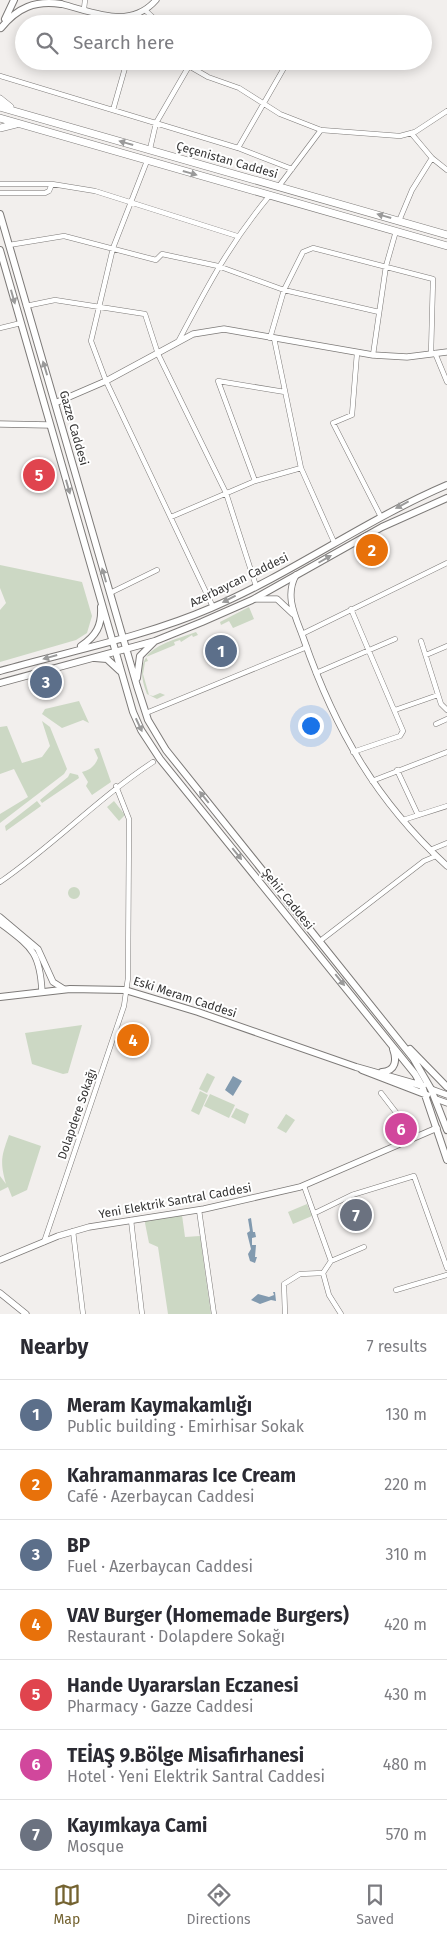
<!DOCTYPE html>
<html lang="en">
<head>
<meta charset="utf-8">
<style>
	:root { --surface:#fff; --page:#f7f7f7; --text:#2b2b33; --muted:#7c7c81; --line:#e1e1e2; --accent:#746331 }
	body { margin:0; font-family:"Fira Sans",sans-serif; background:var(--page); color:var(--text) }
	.you { position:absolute; left:310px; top:725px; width:18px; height:18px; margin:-12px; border:4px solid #fff; border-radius:50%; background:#1a73e8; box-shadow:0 0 0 8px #1a73e833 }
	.badge { display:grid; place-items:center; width:32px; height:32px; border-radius:50%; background:var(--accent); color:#fff; font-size:16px; font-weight:700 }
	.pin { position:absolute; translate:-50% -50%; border:2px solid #fff; box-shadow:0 1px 5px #0006 }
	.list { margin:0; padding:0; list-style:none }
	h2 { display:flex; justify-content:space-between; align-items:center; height:65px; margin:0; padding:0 20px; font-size:21px }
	h2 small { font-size:16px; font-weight:400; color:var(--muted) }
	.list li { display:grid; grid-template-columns:32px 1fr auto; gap:15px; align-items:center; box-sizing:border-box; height:70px; padding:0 20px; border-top:1px solid var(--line) }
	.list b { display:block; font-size:19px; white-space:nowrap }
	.list p { margin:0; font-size:16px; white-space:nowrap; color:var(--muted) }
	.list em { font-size:16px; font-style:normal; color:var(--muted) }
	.icon { flex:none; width:28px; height:28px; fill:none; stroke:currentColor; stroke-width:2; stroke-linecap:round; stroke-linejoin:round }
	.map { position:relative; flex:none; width:447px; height:1314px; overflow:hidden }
	.search { position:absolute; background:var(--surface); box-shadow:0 2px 12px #0003; left:15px; right:15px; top:15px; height:55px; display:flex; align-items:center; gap:12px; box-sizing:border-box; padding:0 18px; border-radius:28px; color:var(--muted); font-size:19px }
	.sheet { height:555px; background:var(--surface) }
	nav { display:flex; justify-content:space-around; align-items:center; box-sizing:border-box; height:70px; border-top:1px solid var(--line); background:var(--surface); font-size:14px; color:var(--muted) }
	nav a { display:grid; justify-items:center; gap:2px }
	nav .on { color:var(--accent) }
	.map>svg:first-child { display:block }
	.green { fill:#ccd8c4 }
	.water { fill:#829aaf }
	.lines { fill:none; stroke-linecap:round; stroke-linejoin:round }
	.minor-casing { stroke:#7d7a78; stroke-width:5.5 }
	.tertiary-casing { stroke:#7d7a78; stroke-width:7 }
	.secondary-casing { stroke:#7d7a78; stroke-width:8 }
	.primary-casing { stroke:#7d7a78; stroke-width:8 }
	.minor { stroke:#fff; stroke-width:4.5 }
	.tertiary { stroke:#fff; stroke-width:5.5 }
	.secondary { stroke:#fff; stroke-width:6 }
	.primary { stroke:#fff; stroke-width:7 }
	.oneway { fill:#9a9a9a }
	.labels { text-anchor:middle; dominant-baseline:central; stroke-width:4; stroke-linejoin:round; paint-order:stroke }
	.street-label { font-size:12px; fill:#353434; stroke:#fff }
</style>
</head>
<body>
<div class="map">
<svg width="447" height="1314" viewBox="0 0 447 1314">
	<rect width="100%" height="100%" fill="#f2efed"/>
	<path class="green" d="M0 565 82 582 92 616 87 633 76 640 0 662V610L6 603 0 588Z
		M249 607 254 619 233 628 229 621 221 625 220 622Z
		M196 632 198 635 193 637 192 635 181 642 180 640 174 642 175 645 146 657 148 661 145 662 143 674 149 695 153 696 160 693 165 695 157 699 147 694C129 649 163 644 196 632Z
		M79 701 89 723 83 720 62 728 42 714 45 709Z
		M42 721 50 727 67 769 64 774 0 823V814L28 797 14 769 0 774V727L7 726 22 763 42 757 50 746Z
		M99 748 111 782 92 795 86 786 88 782 82 772C90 770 95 766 98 758L94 749Z
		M70 773 78 775 79 778 42 803 40 800 68 777Z
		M37 801 41 806 6 831 5 826Z
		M114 801 125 815 119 821 107 807Z
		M68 893a6 6 0 1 1 12 0a6 6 0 1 1-12 0Z
		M82 1025 68 1073 63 1074 32 1064 25 1033Z
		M207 1073 215 1077 207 1093 199 1089Z
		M200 1091 208 1095 199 1115 191 1111Z
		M210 1094 235 1105 229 1118 204 1106Z
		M236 1108 249 1114 245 1124 231 1117Z
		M286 1114 295 1120 286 1133 277 1128Z
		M9 1135 41 1146 27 1190 12 1197 8 1187 0 1191V1176L6 1184C0 1162 1 1157 9 1135Z
		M307 1204 312 1216 293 1224 288 1212Z
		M182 1215 185 1237 200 1236 211 1314H168L158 1247 149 1243 145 1223 146 1219Z"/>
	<path class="water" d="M233 1076 242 1081 233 1096 225 1090Z
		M251 1218 253 1232H255L256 1237 252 1238V1245H256L255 1257H257L255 1263 250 1261 248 1254 251 1249 247 1233 250 1231 248 1219Z
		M273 1292H275L276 1301 271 1300 260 1304 251 1300 258 1294 269 1297 274 1295Z"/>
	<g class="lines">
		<g class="minor-casing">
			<path id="minor" d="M84 9 85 0
				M145 10 160 24
				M136 15 140 24
				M109 61 125 66
				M183 61 189 66 186 61
				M0 76 238 148 292 169
				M113 110 127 61
				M411 133 432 158 447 170
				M238 148 288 61
				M150 149 156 123 189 66 208 77 239 88 280 114 321 130 400 136 415 132 447 111
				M147 161 113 248 91 341 106 381 213 607
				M0 184H52L95 191 237 236
				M279 186 321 130
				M0 193H45L49 191 52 184
				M399 221 412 190 432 158
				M9 245 64 236 156 260 162 254 218 266 284 290 379 312
				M26 306 55 300 145 314 158 354 226 493 256 586
				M0 328 21 323
				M270 338 284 290 303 252 313 248 433 279 431 354
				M274 338 301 468 334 542
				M178 342C207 287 230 243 270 195
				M357 353 352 415 333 423 381 517
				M435 353 447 382
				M373 355 386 266 396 231
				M255 481 218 381 285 392
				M171 517 255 481 301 468
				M110 593 157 570
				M351 609 403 731 400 736 353 752
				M302 634 447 563
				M421 641 441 704 447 710
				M426 655 447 646
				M316 673 395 639
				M395 710 438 695
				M146 713 307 647
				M436 724 447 719
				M397 770 418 815
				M372 781 447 752
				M403 820 447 806
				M430 850 447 843
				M0 882C54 845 98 798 153 762
				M320 941 424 861 436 856
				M381 1093 415 1137
				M304 1186 331 1261
				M199 1210 214 1314
				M315 1213 352 1195 414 1176 447 1268
				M131 1220 142 1314
				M73 1231 83 1314
				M44 1242 124 1006 128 978 129 819 116 786
				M323 1273 329 1295 341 1314
				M396 1290 447 1275
				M285 1314 284 1284 300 1274 323 1273 331 1261 364 1247"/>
		</g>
		<g class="tertiary-casing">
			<path id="tertiary" d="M61 4C94 12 130 30 156 0
				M55 403 106 381 193 334 224 329 373 355 407 357 447 352
				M0 424 49 425
				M296 575C284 597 296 617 304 640 335 729 376 801 447 866
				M256 599H277L293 614
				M0 917 38 949 53 982 64 989
				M0 923C31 947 40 951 42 992
				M431 1089 447 1095
				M436 1099 447 1103
				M0 1260 58 1236 89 1227 204 1209 300 1187 437 1128
				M0 1293 26 1314"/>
		</g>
		<g class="secondary-casing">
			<path id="secondary" d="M5 19 14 0
				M1 28C17 8 35 0 61 4
				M0 214 137 686 148 720 166 750 413 1058 431 1089 447 1130
				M0 250 133 712 141 730 160 759 415 1074 422 1086 447 1160
				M81 646C96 636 102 626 101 607
				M95 658 107 659 120 671
				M0 671C70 651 144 637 211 608 293 573 365 520 447 485
				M137 678 140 656 154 642
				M0 683 155 641 202 622 252 600 382 527 447 498
				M0 997 70 989 125 990 198 1012 356 1067 423 1086
				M410 1049 447 1087
				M362 1070 427 1095
				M382 1072C396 1071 397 1060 393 1049"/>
		</g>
		<g class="primary-casing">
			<path id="primary" d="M0 99 10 107
				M0 107 447 235
				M0 118 447 246
				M0 128 16 124"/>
		</g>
		<use href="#minor" class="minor"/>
		<use href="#tertiary" class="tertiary"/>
		<use href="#secondary" class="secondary"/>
		<use href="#primary" class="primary"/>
	</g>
	<defs><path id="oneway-solid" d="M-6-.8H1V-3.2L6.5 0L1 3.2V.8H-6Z" transform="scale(1.25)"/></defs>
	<g class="oneway">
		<use href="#oneway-solid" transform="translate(126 143) rotate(-164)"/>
		<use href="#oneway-solid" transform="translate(190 173) rotate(16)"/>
		<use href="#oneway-solid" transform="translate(384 216) rotate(-164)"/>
		<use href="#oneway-solid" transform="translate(13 297) rotate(74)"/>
		<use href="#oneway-solid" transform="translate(45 368) rotate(-107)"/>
		<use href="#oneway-solid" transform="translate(68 487) rotate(74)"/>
		<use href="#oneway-solid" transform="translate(402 505) rotate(152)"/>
		<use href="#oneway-solid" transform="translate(325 559) rotate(-30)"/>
		<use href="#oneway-solid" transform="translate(104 575) rotate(-106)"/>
		<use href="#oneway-solid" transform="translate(229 599) rotate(153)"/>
		<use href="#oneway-solid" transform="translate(50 657) rotate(164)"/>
		<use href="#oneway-solid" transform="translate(139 725) rotate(65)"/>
		<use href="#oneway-solid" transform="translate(204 797) rotate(-129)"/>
		<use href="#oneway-solid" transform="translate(237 854) rotate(51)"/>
		<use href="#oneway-solid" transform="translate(340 980) rotate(51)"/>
	</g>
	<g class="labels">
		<g class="street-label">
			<text transform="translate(227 160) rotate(16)">Çeçenistan Caddesi</text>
			<text transform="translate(74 428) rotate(74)">Gazze Caddesi</text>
			<text transform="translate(239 580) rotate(-26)">Azerbaycan Caddesi</text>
			<text transform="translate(288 899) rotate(51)">Şehir Caddesi</text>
			<text transform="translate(185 997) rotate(18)">Eski Meram Caddesi</text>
			<text transform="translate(77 1114) rotate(-71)">Dolapdere Sokağı</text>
			<text transform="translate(175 1201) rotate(-10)">Yeni Elektrik Santral Caddesi</text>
		</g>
	</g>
</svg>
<div class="you"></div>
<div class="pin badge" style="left:221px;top:651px;background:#5c6f8a">1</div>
<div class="pin badge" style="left:372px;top:550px;background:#e8710a">2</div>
<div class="pin badge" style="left:46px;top:682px;background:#5c6f8a">3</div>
<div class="pin badge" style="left:133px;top:1040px;background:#e8710a">4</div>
<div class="pin badge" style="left:39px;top:475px;background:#e0444e">5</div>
<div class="pin badge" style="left:401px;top:1129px;background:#d1479c">6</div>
<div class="pin badge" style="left:356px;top:1215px;background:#6b7280">7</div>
<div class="search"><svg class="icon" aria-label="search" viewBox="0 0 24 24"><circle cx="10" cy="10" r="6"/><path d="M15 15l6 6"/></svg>Search here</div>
</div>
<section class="sheet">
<h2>Nearby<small>7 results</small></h2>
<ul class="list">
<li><span class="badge" style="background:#5c6f8a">1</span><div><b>Meram Kaymakamlığı</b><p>Public building · Emirhisar Sokak</p></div><em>130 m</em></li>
<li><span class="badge" style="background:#e8710a">2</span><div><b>Kahramanmaras Ice Cream</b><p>Café · Azerbaycan Caddesi</p></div><em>220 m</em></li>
<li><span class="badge" style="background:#5c6f8a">3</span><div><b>BP</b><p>Fuel · Azerbaycan Caddesi</p></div><em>310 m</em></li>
<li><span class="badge" style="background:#e8710a">4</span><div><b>VAV Burger (Homemade Burgers)</b><p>Restaurant · Dolapdere Sokağı</p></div><em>420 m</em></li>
<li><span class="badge" style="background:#e0444e">5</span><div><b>Hande Uyararslan Eczanesi</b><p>Pharmacy · Gazze Caddesi</p></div><em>430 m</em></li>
<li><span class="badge" style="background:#d1479c">6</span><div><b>TEİAŞ 9.Bölge Misafirhanesi</b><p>Hotel · Yeni Elektrik Santral Caddesi</p></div><em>480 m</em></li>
<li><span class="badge" style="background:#6b7280">7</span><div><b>Kayımkaya Cami</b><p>Mosque</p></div><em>570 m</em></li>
</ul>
</section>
<nav>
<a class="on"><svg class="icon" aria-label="map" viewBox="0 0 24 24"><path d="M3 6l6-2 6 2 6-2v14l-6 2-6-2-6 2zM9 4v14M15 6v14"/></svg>Map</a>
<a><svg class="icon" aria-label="directions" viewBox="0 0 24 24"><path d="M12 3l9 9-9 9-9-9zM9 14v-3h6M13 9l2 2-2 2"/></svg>Directions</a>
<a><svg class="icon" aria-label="saved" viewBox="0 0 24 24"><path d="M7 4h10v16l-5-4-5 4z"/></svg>Saved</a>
</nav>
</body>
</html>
